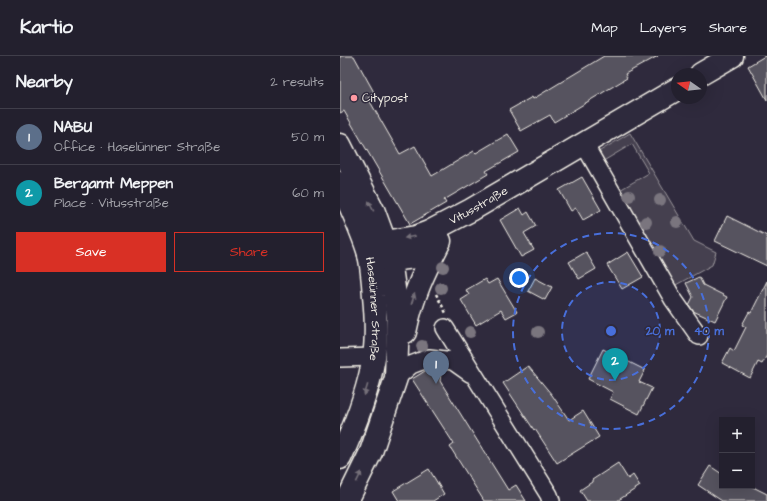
<!DOCTYPE html>
<html lang="en">
<head>
<meta charset="utf-8">
<style>
	:root { --surface:#23202e; --page:#2b2836; --text:#f1f3f6; --muted:#a3a3aa; --line:#403e4a; --accent:#d93025 }
	body { margin:0; font-family:"Architects Daughter",sans-serif; background:var(--page); color:var(--text) }
	.controls { position:absolute; right:12px; bottom:12px; display:grid; overflow:hidden; border-radius:0px; box-shadow:0 4px 16px #0002 }
	.controls button { width:36px; height:36px; display:grid; place-items:center; padding:0; border:0; border-bottom:1px solid var(--line); background:var(--surface); color:var(--text); font:20px sans-serif }
	.compass { position:absolute; left:331px; top:12px; width:36px; height:36px; border-radius:50%; background:var(--surface); box-shadow:0 4px 16px #0002; rotate:284deg }
	.you { position:absolute; left:179px; top:222px; width:14px; height:14px; margin:-10px; border:3px solid #fff; border-radius:50%; background:#1a73e8; box-shadow:0 0 0 6px #1a73e833 }
	.badge { display:grid; place-items:center; width:26px; height:26px; border-radius:50%; background:var(--accent); color:#fff; font-size:13px; font-weight:700 }
	.pin { position:absolute; translate:-50% -33px; filter:drop-shadow(0 1px 2px #0008) }
	.pin::after { content:''; position:absolute; top:21px; width:14px; height:12px; background:inherit; clip-path:polygon(0 0,100% 0,50% 100%) }
	.list { margin:0; padding:0; list-style:none }
	h2 { display:flex; justify-content:space-between; align-items:center; height:52px; margin:0; padding:0 16px; font-size:17px }
	h2 small { font-size:13px; font-weight:400; color:var(--muted) }
	.list li { display:grid; grid-template-columns:26px 1fr auto; gap:12px; align-items:center; box-sizing:border-box; height:56px; padding:0 16px; border-top:1px solid var(--line) }
	.list b { display:block; font-size:15px; white-space:nowrap }
	.list p { margin:0; font-size:13px; white-space:nowrap; color:var(--muted) }
	.list em { font-size:13px; font-style:normal; color:var(--muted) }
	.actions { display:flex; gap:8px; padding:12px 16px }
	.actions a { flex:1; padding:9px 0; border:1px solid var(--accent); border-radius:0px; text-align:center; font-size:14px; color:var(--accent) }
	.actions .main { background:var(--accent); color:#fff }
	.map { position:relative; flex:none; width:427px; height:445px; overflow:hidden }
	header { display:flex; align-items:center; gap:24px; box-sizing:border-box; height:56px; padding:0 20px; background:var(--surface); border-bottom:1px solid var(--line) }
	header strong { font-size:19px }
	nav { display:flex; gap:22px; margin-inline-start:auto; font-size:14px }
	main { display:flex }
	aside { flex:1; background:var(--surface) }
	.map>svg:first-child { display:block }
	.green { fill:#454050; stroke:#9c989c }
	.building { fill:#56525f; stroke:#f4f1e8 }
	.lines { fill:none; stroke-linecap:round; stroke-linejoin:round }
	.street-casing { stroke:#f4f1e8; stroke-width:20 }
	.secondary-casing { stroke:#f4f1e8; stroke-width:25 }
	.path { stroke:#f4f1e8; stroke-width:2.5; stroke-dasharray:3 3; stroke-linecap:butt }
	.street { stroke:#2f2a3d; stroke-width:17 }
	.secondary { stroke:#2f2a3d; stroke-width:22 }
	.tree { fill:#7a757e }
	.oneway { fill:#747079 }
	.ring { fill:none; stroke:#486fdb; stroke-width:2; stroke-dasharray:7 5 }
	.poi-dot { fill:#ff9aa2; stroke:#2f2a3d; stroke-width:1.5 }
	.labels { text-anchor:middle; dominant-baseline:central; stroke-width:3; stroke-linejoin:round; paint-order:stroke }
	.poi-label { font-size:12px; fill:#f4f1e8; stroke:#2f2a3d; text-anchor:start }
	.street-label { font-size:12px; fill:#f4f1e8; stroke:#2f2a3d }
	.centre { fill:#486fdb; stroke:#2f2a3d; stroke-width:2 }
	.ring-label { font-size:12px; text-anchor:middle; font-weight:bold; fill:#486fdb; stroke:#2f2a3d; stroke-width:3; stroke-linejoin:round; paint-order:stroke }
</style>
</head>
<body>
<header>
<strong>Kartio</strong>
<nav><a>Map</a><a>Layers</a><a>Share</a></nav>
</header>
<main>
<aside>
<h2>Nearby<small>2 results</small></h2>
<ul class="list">
<li><span class="badge" style="background:#5c6f8a">1</span><div><b>NABU</b><p>Office · Haselünner Straße</p></div><em>50 m</em></li>
<li><span class="badge" style="background:#0f9aa8">2</span><div><b>Bergamt Meppen</b><p>Place · Vitusstraße</p></div><em>60 m</em></li>
</ul>
<div class="actions"><a class="main">Save</a><a>Share</a></div>
</aside>
<div class="map">
<svg width="427" height="445" viewBox="0 0 427 445">
	<rect width="100%" height="100%" fill="#2f2a3d"/>
	<filter id="ink" filterUnits="userSpaceOnUse"><feTurbulence type="fractalNoise" baseFrequency=".025" numOctaves="2"/><feDisplacementMap in="SourceGraphic" scale="8" xChannelSelector="R" yChannelSelector="G"/><feConvolveMatrix kernelMatrix="1 2 1 2 8 2 1 2 1" color-interpolation-filters="sRGB"/></filter>
	<g filter="url(#ink)">
		<path class="green" d="M290 77 354 185 376 196 372 209 334 230 278 135 309 117 292 88 260 107 255 98Z"/>
		<path class="building" d="M0 0H14L35 38 28 42 60 98 75 90 92 120 134 95 136 97 168 78 179 96 146 115 148 118 104 144 106 147 70 168 4 55 0 57Z
			M264 0H318L285 18 287 22 214 66 210 59 181 75 169 54 192 41 193 43Z
			M425 0H427V44L408 10Z
			M242 121 261 154 243 164 236 152 231 155 219 134Z
			M180 152 184 159 188 156 196 170 184 177 194 194 181 201 160 164Z
			M387 160 427 180V210L375 185Z
			M246 196 256 213 239 223 229 206Z
			M288 196 303 221 282 233 267 209Z
			M359 221 363 229 387 241 375 265 353 255 349 249 353 241 346 227Z
			M195 222 212 231 205 244 188 235Z
			M145 223 148 228 157 223 177 256 166 262 161 254 136 269 121 244 129 239 126 234Z
			M427 225V299L422 308 418 306 410 322 382 307 390 292 394 295 406 271 402 269 409 256 411 257Z
			M263 293 305 314 299 326 312 332 299 358 270 343 273 336 248 323Z
			M188 310 212 339 229 364 243 355 259 381 217 407 195 373 194 374 163 327Z
			M90 312 98 313 101 318 100 325 105 333 168 434 176 429 186 445H144L110 391 114 388 72 323Z
			M278 407 288 423 293 419 300 430 277 445H247L240 434 252 426V424Z
			M370 410 382 418V430H411L427 438V445H382L358 429Z
			M89 413 104 438 93 445H59L53 435Z"/>
		<g class="lines">
			<g class="street-casing">
				<path id="street" d="M244 88 333 243 359 280
					M105 272 209 439 211 445
					M0 302 34 301
					M56 322 71 309 89 302 113 305 130 317"/>
			</g>
			<g class="secondary-casing">
				<g id="secondary">
					<path d="M361 18 392 0"/>
					<path d="M0 89 34 156 45 186 50 204 58 261 56 322 31 396 7 445"/>
					<path id="s1" d="M0 127C10 150 22 174 29 198 32 212 33 226 34 240 36 260 37 281 34 301 28 336 15 370 0 402"/>
					<path id="s2" d="M29 199 45 186 76 181 89 176 131 154 337 33"/>
					<path d="M37 201 50 204 75 201 81 199 99 186"/>
					<path d="M65 276C72 241 84 216 100 185"/>
				</g>
			</g>
			<path class="path" d="M96 238 106 257"/>
			<use href="#street" class="street"/>
			<use href="#secondary" class="secondary"/>
		</g>
		<g class="tree">
			<circle cx="289" cy="140" r="6"/>
			<circle cx="320" cy="144" r="6"/>
			<circle cx="306" cy="166" r="6"/>
			<circle cx="337" cy="166" r="6"/>
			<circle cx="320" cy="195" r="6"/>
			<circle cx="103" cy="211" r="6"/>
			<circle cx="101" cy="232" r="6"/>
			<circle cx="130" cy="276" r="6"/>
			<circle cx="198" cy="276" r="6"/>
			<circle cx="82" cy="290" r="6"/>
		</g>
		<defs><path id="oneway-solid" d="M-6-.8H1V-3.2L6.5 0L1 3.2V.8H-6Z"/></defs>
		<g class="oneway">
			<use href="#oneway-solid" transform="translate(31 150) rotate(-117)"/>
			<use href="#oneway-solid" transform="translate(70 181) rotate(170)"/>
			<use href="#oneway-solid" transform="translate(73 243) rotate(-72)"/>
			<use href="#oneway-solid" transform="translate(26 334) rotate(107)"/>
			<use href="#oneway-solid" transform="translate(19 421) rotate(-64)"/>
		</g>
	</g>
	<circle cx="271" cy="275" r="49" fill="#486fdb" fill-opacity=".12"/>
	<g class="ring">
		<circle cx="271" cy="275" r="49"/>
		<circle cx="271" cy="275" r="98"/>
	</g>
	<circle class="poi-dot" cx="14" cy="42" r="4"/>
	<g class="labels">
		<g class="poi-label">
			<text x="22" y="42">Citypost</text>
		</g>
		<g class="street-label">
			<text stroke="none"><textPath href="#s2" startOffset="122">Vitusstraße</textPath></text>
			<text stroke="none"><textPath href="#s1" startOffset="132">Haselünner Straße</textPath></text>
		</g>
	</g>
	<circle cx="271" cy="275" r="6" class="centre"/>
	<g class="ring-label">
		<text x="320" y="279">20 m</text>
		<text x="369" y="279">40 m</text>
	</g>
</svg>
<div class="controls">
<button>+</button>
<button>−</button>
</div>
<svg class="compass" viewBox="-18 -18 36 36"><path d="M0-13l5 13h-10z" fill="#e53935"/><path d="M0 13l5-13h-10z" fill="#a3a3aa"/></svg>
<div class="you"></div>
<div class="pin badge" style="left:96px;top:328px;background:#5c6f8a">1</div>
<div class="pin badge" style="left:275px;top:325px;background:#0f9aa8">2</div>
</div>
</main>
</body>
</html>
